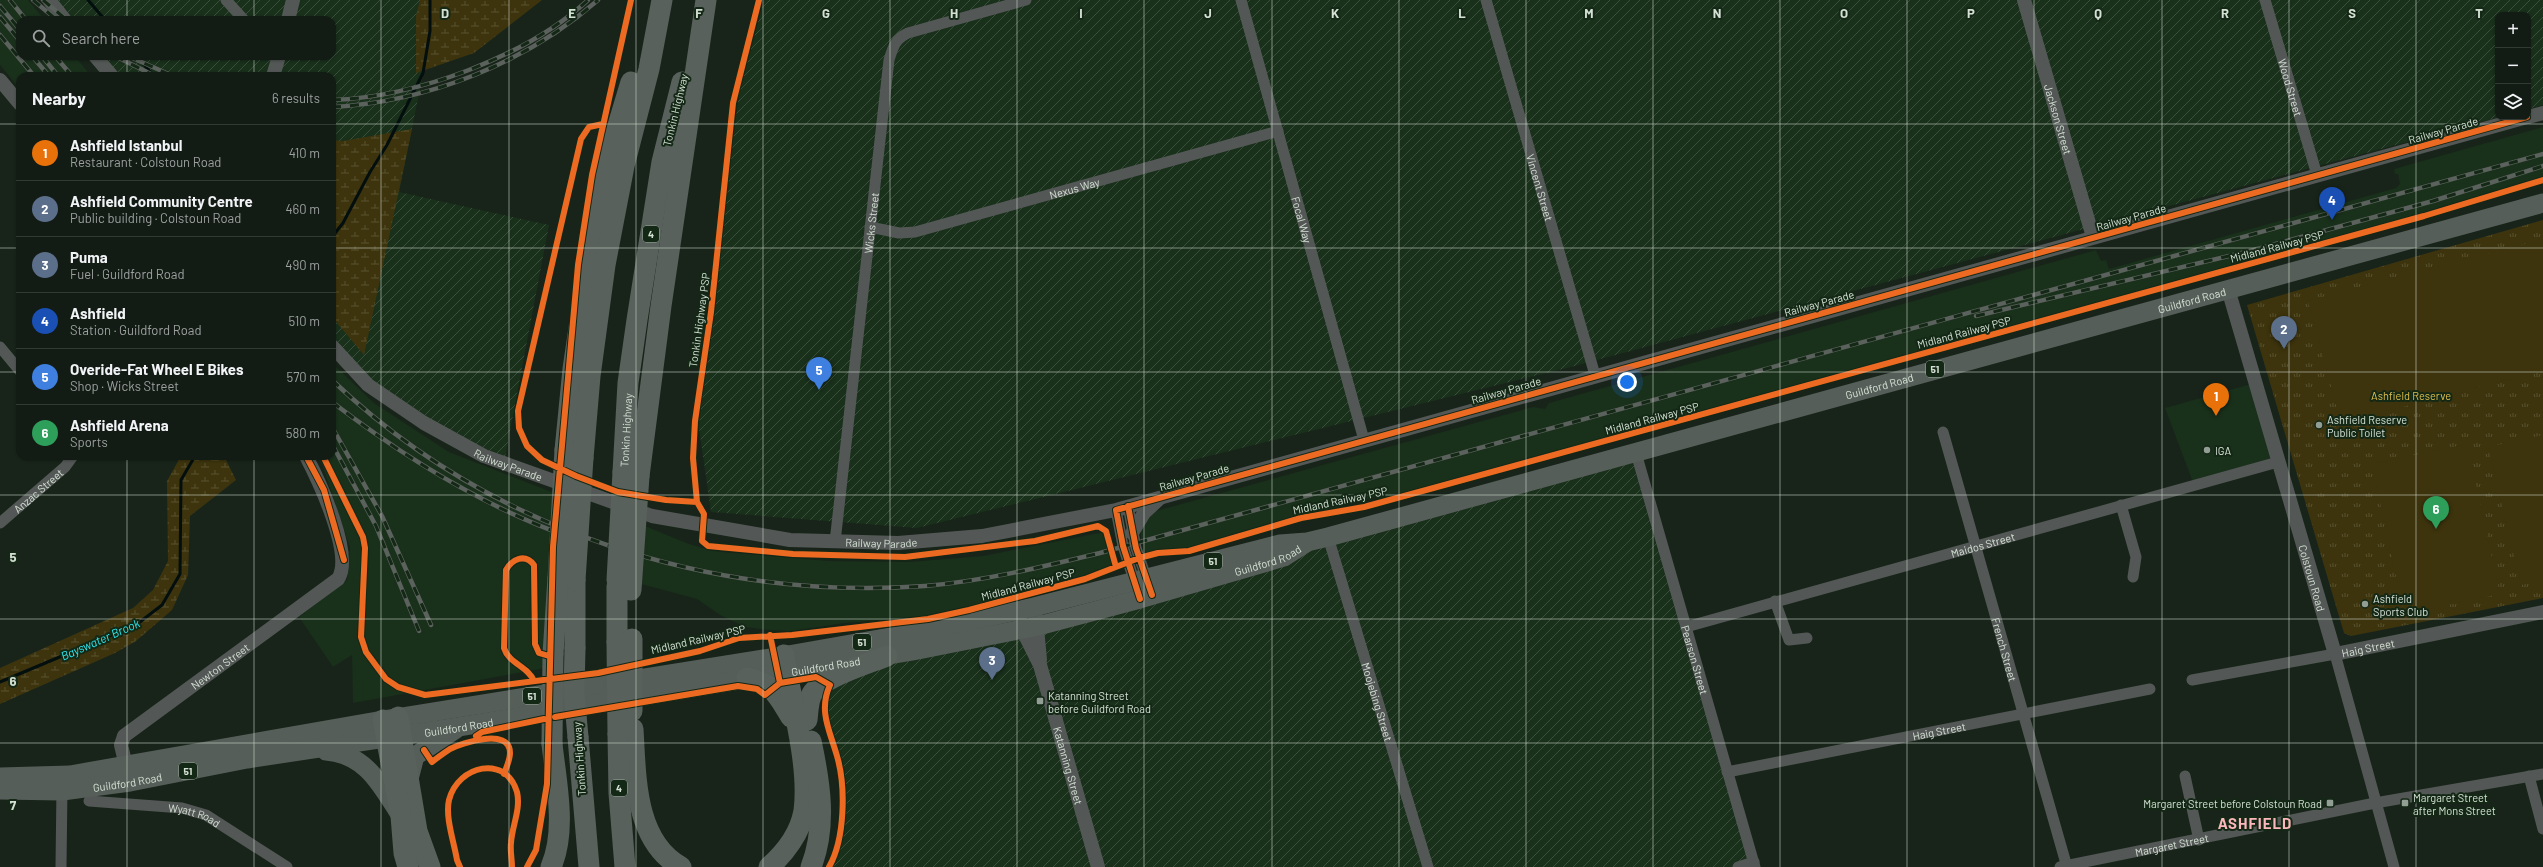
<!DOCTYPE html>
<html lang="en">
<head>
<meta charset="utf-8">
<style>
	:root { --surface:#121b14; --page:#1f2822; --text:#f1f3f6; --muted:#9ca1a0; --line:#313934; --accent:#0f766e }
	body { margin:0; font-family:Barlow,sans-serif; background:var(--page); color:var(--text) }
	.controls { position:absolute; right:12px; top:12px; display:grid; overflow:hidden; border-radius:8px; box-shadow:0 1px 3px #0004 }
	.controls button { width:36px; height:36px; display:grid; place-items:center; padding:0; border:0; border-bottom:1px solid var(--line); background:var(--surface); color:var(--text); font:20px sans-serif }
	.you { position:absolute; left:1627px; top:382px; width:14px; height:14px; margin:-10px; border:3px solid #fff; border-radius:50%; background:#1a73e8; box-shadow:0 0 0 6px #1a73e833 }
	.badge { display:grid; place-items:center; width:26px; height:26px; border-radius:50%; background:var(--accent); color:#fff; font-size:13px; font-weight:700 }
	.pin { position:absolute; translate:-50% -33px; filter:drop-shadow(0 1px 2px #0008) }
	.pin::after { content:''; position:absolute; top:21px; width:14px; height:12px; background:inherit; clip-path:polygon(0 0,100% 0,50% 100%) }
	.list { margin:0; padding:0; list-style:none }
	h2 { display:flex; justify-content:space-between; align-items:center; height:52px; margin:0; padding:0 16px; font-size:17px }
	h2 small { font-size:13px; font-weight:400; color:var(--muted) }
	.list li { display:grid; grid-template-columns:26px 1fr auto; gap:12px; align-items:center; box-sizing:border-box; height:56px; padding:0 16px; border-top:1px solid var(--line) }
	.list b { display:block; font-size:15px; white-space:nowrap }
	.list p { margin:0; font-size:13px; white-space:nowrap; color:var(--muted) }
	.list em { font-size:13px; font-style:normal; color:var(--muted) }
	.icon { flex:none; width:22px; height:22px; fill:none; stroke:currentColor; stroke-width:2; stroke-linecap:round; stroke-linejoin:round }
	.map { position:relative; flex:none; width:2543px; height:867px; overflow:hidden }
	.search { position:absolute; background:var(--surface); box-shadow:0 1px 3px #0004; left:16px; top:16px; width:320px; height:44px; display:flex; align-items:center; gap:10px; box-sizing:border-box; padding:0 14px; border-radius:12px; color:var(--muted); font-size:15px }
	.panel { position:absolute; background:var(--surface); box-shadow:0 1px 3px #0004; left:16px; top:72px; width:320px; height:388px; border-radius:12px }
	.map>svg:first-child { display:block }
	.built { fill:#19301b }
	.industrial { fill:url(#industrial-furrows) }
	.wetland { fill:url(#wetland-marsh) }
	.park { fill:url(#park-tufts) }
	.garden { fill:#3d340d }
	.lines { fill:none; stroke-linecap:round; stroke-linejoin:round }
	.stream { stroke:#030e0e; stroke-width:3 }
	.minor { stroke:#535856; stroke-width:11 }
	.tertiary { stroke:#535856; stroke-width:14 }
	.trunk { stroke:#565e59; stroke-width:19 }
	.motorway { stroke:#58615c; stroke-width:21 }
	.rail-casing { stroke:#5b615c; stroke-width:4.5 }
	.rail { stroke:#142816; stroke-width:3; stroke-dasharray:9; stroke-linecap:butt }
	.motorway-bridge { stroke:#58615c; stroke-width:21 }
	.cycleway-casing { stroke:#142816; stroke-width:8 }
	.cycleway { stroke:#ed6a23; stroke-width:6 }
	.grid { fill:none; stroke:#d4e0d4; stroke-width:1; stroke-opacity:0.55 }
	.poi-dot { fill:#929e93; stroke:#142816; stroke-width:1.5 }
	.labels { text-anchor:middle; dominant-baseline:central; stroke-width:4; stroke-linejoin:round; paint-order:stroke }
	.shield { fill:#142816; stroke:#9aa99b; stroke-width:1 }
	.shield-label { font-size:10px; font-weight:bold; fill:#d4e0d4 }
	.street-label { font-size:11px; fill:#d4e0d4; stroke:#142816 }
	.park-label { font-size:11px; fill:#e0bf4c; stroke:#142816 }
	.poi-label { font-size:11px; fill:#d4e0d4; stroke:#142816; text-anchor:start }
	.water-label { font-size:12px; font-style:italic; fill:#30e8ee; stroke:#142816 }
	.district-label { font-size:15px; font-weight:bold; letter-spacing:1px; fill:#fcb7bb; stroke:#142816 }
	.grid-label { font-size:13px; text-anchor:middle; font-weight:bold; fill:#d4e0d4; stroke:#142816; stroke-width:4; stroke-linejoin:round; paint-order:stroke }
</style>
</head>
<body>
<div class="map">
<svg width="2543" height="867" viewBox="0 0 2543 867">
	<defs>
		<pattern id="industrial-furrows" width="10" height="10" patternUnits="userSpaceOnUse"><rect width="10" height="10" fill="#19301b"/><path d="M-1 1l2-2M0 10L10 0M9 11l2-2" fill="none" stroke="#3a4e3b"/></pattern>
		<pattern id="wetland-marsh" width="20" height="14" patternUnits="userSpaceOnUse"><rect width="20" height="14" fill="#3d340d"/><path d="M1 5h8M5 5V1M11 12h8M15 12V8" fill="none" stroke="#58512f"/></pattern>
		<pattern id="park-tufts" width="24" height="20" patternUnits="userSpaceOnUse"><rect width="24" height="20" fill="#3d340d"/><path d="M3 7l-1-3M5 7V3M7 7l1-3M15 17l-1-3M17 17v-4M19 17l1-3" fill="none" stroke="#58512f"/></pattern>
	</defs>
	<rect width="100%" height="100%" fill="#18241a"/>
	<path class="built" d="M0 0H28L45 20H20V56H75L91 76H20V89L0 65Z
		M2543 127V177L2432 211 2005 328 2004 323 1984 328 1986 334 1380 501 1378 496 1188 549 1146 554 1141 539V526L1156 511 1533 407 1545 409 1549 403 2096 250 2101 261 2106 260 2109 269 2396 188 2400 184 2398 174H2395L2394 169Z
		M332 363 374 403 449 452 567 498 556 666 353 703 352 655 333 667 299 617 347 580 350 547 322 464 316 456H332Z
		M2255 383 2278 462 2194 485 2165 408Z
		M645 526 689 544 713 551 829 561 909 562 983 556 1104 532 1114 565 1094 573 1007 593V596L986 602 924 616 845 623 790 631 769 630 745 627 720 615 697 599 641 584Z"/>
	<path class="industrial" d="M53 0H438L399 192 549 225 504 463 372 389 332 346V76H114L98 56H332V20H69Z
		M764 0H2543V105L2528 109V15H2498L2500 117 1571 367 917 528 711 512 699 428 703 370 739 94Z
		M1636 453 1754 862 1738 867H829L841 834 842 799 837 757 824 717 826 693 830 685 913 651Z"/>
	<path class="wetland" d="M420 0H542L474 53 416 73V16Z
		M412 129 364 355 332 317V140L343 141Z
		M181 456H224L236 480 190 516 188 575 172 610 136 641 115 653 0 704V668L133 608 153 590 168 561 167 481Z"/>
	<path class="park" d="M2543 220V598L2351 636 2344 633 2247 305Z"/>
	<path class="garden" d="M2543 239V370L2341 423 2308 301Z
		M2543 435V580L2521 585 2488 447Z
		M2467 444 2500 594 2404 614 2372 464Z"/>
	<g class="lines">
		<path class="stream" d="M88 0 105 20
			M136 56 154 76
			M332 237 343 223 370 172 387 145 423 73 430 31V0
			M0 682 136 625 162 605 180 574 181 480 195 456"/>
		<g class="minor">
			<path d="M226 0 244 20"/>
			<path id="s1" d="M1241 0 1364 440"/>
			<path id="s2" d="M1486 0 1595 375"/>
			<path id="s3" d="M2265 0 2317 175"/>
			<path id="s4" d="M870 227 899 233 915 232 1278 131"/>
			<path d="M0 347 20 371"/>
			<path id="s5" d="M1943 432 2067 867"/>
			<path id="s6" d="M1636 453 1755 867"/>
			<path d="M2121 505 2136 557 2133 577"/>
			<path d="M1128 506 1136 548 1148 583"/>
			<path d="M1116 510 1123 546 1136 586"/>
			<path id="s7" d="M0 523 65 467 73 456"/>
			<path id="s8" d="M1328 537 1428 867"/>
			<path id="s9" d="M835 542 889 60C893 47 895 39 908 33L1026 0"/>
			<path d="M1775 601 1789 640 1807 638"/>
			<path id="s10" d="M1686 627 2278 462"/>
			<path d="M2192 680 2335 654 2394 867"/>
			<path id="s11" d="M1727 772 2150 689"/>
			<path d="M2185 776 2199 840"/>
			<path d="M2529 776 2543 829"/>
			<path id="s12" d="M89 801 182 808 206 815 287 867"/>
			<path d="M61 867 62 786"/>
			<path d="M1738 867 1754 862"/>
			<path id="s13" d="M2060 867 2375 803 2543 774"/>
		</g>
		<g class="tertiary">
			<path d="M49 0 65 20"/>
			<path id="s14" d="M2024 0 2093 237"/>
			<path d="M288 20 293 0"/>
			<path d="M95 56 112 76"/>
			<path d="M273 76 279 56"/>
			<path d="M0 80 20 104"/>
			<path d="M2528 117 2543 113"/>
			<path id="s15" d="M2228 289 2335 654 2543 612"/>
			<path id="s16" d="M332 346 368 385 424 423 484 456 652 516 790 540 898 543 982 536 1116 510 2527 117"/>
			<path d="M1132 533 1144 513 1159 499"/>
			<path d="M1036 617 1040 660"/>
			<path id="s17" d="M1020 620 1022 629 1040 665 1098 867"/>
			<path id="s18" d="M128 774 121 745 124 736 338 579C354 555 319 481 306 456"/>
		</g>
		<g class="trunk">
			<path d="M326 751C365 754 380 783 399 813"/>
			<path id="s19" d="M0 777 70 775 383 720 795 654 930 630 1034 607 1280 544 1307 542 1328 537 2543 203"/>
			<path d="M409 779 415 756 456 729"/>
			<path id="s20" d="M0 790 62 791 130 782 247 759 458 727 913 651 1038 626 1140 599 1284 557 1306 543"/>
		</g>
		<g class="motorway">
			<path d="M565 450 573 369 600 185 631 82"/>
			<path d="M583 458 590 376 605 265 624 166 649 69 662 0"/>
			<path id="s21" d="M623 472 628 383 637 320 662 162 682 82"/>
			<path d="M639 476 661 306 706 0"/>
			<path d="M617 642V586"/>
			<path d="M575 648V580"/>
			<path d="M553 654 558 578"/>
			<path d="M747 678C774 684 777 695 791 717"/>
			<path d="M398 717 417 831 430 867"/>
			<path d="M383 720 401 816 404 853 408 867"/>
			<path d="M807 720C808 712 808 703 811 696 818 678 870 663 887 656"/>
			<path d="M633 729C636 776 634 841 681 867"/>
			<path d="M618 734 619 793 625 867"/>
			<path d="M578 737 589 867"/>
			<path d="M551 867C567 830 556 782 552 744"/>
			<path d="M769 867C785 853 800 833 804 811 810 764 791 702 784 655"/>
			<path d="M811 867C827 826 820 783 811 741"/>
		</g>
		<g class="rail-casing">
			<path id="rail" d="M10 0 26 20
				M33 0 57 20
				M43 0 67 20
				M0 6 20 30
				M0 17 20 41
				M0 35 34 76
				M32 56 49 76
				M42 56 58 76
				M55 56 72 76
				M115 56 155 76
				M128 56 173 76
				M332 100C416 97 526 57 588 0
				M332 107C428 102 526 63 598 0
				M1976 316 2250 251 2433 201 2543 166
				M332 380C489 530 710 601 925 586 984 581 1042 567 1100 553L2543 154
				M332 402C404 457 482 506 567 536
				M332 427 382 516 431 625
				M332 444 376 526 419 631"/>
		</g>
		<use href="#rail" class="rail"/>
		<path class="motorway-bridge" d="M558 578 565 450
			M575 580 583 458
			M617 580 623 472
			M631 590 639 476
			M632 639V711
			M617 642 618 734
			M575 648 574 693 578 737
			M552 744 553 654"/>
		<g class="cycleway-casing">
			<path id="cycleway" d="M603 124 589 127 581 139 518 411 519 428 527 446 542 460 576 476 618 492 666 500 697 502 704 514 702 541 708 546 793 554 905 557 1035 541 1098 526 1106 531 1116 567
				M306 456 324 490 344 560
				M323 456 363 537 365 548 361 637 366 652 386 679 398 687 425 695 598 673 700 651 739 638 792 635 928 619 969 610 1085 579 1139 558 1158 553 1189 551 1301 518 1364 507 2424 216 2543 180
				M697 502 693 458 695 421 711 312 733 103 759 0
				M1128 506 1136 548 1152 595
				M1140 599 1123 546 1116 510 2527 117
				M770 635 780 683 816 677 830 685C818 711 830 731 837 756 846 787 845 839 829 867
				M534 681C528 666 509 664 504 648L506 570C512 559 525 553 534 565L535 644 539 653 549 656
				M555 717 738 686 757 689 765 695 780 683
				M476 736 482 732 544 719
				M424 750 432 762C438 757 444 753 450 749 462 743 510 727 510 753 510 760 506 768 504 774
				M460 867 457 860C454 842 445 817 449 800 458 765 506 754 517 792 521 809 512 826 511 843 510 851 512 859 512 867
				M527 867 536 850 547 784 553 547 578 265 592 175 631 0"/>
		</g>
		<use href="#cycleway" class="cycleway"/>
	</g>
	<path class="grid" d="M127 0V20M254 0V20M381 0V867M509 0V867M636 0V867M763 0V867M890 0V867M1017 0V867M1144 0V867M1272 0V867M1399 0V867M1526 0V867M1653 0V867M1780 0V867M1907 0V867M2034 0V867M2162 0V867M2289 0V867M2416 0V867M127 56V76M254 56V76M0 124H20M332 124H2543M0 248H20M332 248H2543M0 372H20M332 372H2543M127 456V867M254 456V867M0 495H2543M0 619H2543M0 743H2543"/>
	<g class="poi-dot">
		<circle cx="2319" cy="425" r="4"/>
		<circle cx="2207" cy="450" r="4"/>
		<circle cx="2365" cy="604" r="4"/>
		<rect x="1036" y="697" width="8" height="8" rx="2"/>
		<rect x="2326" y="799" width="8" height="8" rx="2"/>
		<rect x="2401" y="799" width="8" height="8" rx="2"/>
	</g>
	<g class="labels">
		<g class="shield">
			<rect x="643" y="226" width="16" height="16" rx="3"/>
			<rect x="1926" y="361" width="18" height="16" rx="3"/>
			<rect x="1204" y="553" width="18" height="16" rx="3"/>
			<rect x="853" y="634" width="18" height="16" rx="3"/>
			<rect x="523" y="688" width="18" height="16" rx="3"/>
			<rect x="179" y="763" width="18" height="16" rx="3"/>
			<rect x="611" y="780" width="16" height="16" rx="3"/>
		</g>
		<g class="shield-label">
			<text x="651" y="234">4</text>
			<text x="1935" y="369">51</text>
			<text x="1213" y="561">51</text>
			<text x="862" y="642">51</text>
			<text x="532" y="696">51</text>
			<text x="188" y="771">51</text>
			<text x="619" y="788">4</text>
		</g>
		<g class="street-label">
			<text stroke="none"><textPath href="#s3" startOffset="91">Wood Street</textPath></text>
			<text transform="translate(675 110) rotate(-76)">Tonkin Highway</text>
			<text stroke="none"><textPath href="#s14" startOffset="124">Jackson Street</textPath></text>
			<text transform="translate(2443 130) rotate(-16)">Railway Parade</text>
			<text stroke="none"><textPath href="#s4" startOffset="211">Nexus Way</textPath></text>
			<text stroke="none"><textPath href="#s2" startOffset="195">Vincent Street</textPath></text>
			<text transform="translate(2131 217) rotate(-16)">Railway Parade</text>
			<text stroke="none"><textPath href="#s1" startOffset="228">Focal Way</textPath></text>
			<text stroke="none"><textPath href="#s9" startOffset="321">Wicks Street</textPath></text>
			<text transform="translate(2277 246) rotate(-15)">Midland Railway PSP</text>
			<text stroke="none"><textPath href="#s19" startOffset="2247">Guildford Road</textPath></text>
			<text transform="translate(1819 303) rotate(-15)">Railway Parade</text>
			<text transform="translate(699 320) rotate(-82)">Tonkin Highway PSP</text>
			<text transform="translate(1964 332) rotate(-15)">Midland Railway PSP</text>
			<text stroke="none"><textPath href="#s19" startOffset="1923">Guildford Road</textPath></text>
			<text transform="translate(1506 390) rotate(-16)">Railway Parade</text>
			<text transform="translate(1652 418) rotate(-15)">Midland Railway PSP</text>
			<text stroke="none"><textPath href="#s21" startOffset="42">Tonkin Highway</textPath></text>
			<text stroke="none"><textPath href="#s16" startOffset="215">Railway Parade</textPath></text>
			<text transform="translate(1194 477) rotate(-16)">Railway Parade</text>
			<text stroke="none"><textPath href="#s7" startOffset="50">Anzac Street</textPath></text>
			<text transform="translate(1340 500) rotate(-12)">Midland Railway PSP</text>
			<text stroke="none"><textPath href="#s16" startOffset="599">Railway Parade</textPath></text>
			<text stroke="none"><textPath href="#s10" startOffset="308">Maidos Street</textPath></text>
			<text stroke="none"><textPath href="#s20" startOffset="1291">Guildford Road</textPath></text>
			<text stroke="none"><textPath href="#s15" startOffset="301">Colstoun Road</textPath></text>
			<text transform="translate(1028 584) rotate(-15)">Midland Railway PSP</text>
			<text transform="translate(698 639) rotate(-13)">Midland Railway PSP</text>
			<text stroke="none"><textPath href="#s15" startOffset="414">Haig Street</textPath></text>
			<text stroke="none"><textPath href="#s5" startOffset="226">French Street</textPath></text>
			<text stroke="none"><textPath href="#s6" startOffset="215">Pearson Street</textPath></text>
			<text stroke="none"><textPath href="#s18" startOffset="158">Newton Street</textPath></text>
			<text stroke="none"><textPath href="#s20" startOffset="836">Guildford Road</textPath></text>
			<text stroke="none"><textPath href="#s8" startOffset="172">Moojebing Street</textPath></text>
			<text stroke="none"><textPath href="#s20" startOffset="464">Guildford Road</textPath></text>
			<text stroke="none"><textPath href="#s11" startOffset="216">Haig Street</textPath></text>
			<text transform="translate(579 759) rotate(-94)">Tonkin Highway</text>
			<text stroke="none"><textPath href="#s17" startOffset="154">Katanning Street</textPath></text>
			<text stroke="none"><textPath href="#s20" startOffset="128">Guildford Road</textPath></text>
			<text stroke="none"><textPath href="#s12" startOffset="107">Wyatt Road</textPath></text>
			<text stroke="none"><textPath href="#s13" startOffset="114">Margaret Street</textPath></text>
		</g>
		<g class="park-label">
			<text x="2411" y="395">Ashfield Reserve</text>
		</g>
		<g class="poi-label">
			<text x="2327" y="419">Ashfield Reserve<tspan x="2327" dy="13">Public Toilet</tspan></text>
			<text x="2215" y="450">IGA</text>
			<text x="2373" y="598">Ashfield<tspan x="2373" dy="13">Sports Club</tspan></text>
			<text x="1048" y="695">Katanning Street<tspan x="1048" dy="13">before Guildford Road</tspan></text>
			<text x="2413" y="797">Margaret Street<tspan x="2413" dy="13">after Mons Street</tspan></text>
			<text x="2322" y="803" text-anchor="end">Margaret Street before Colstoun Road</text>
		</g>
		<g class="water-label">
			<text transform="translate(100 639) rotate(-24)">Bayswater Brook</text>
		</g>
		<g class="district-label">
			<text x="2255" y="823">ASHFIELD</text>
		</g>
	</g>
	<g class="grid-label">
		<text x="445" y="18">D</text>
		<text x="572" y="18">E</text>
		<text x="699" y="18">F</text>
		<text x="826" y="18">G</text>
		<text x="954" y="18">H</text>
		<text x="1081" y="18">I</text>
		<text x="1208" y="18">J</text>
		<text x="1335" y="18">K</text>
		<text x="1462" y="18">L</text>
		<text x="1589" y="18">M</text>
		<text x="1717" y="18">N</text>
		<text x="1844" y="18">O</text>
		<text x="1971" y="18">P</text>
		<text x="2098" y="18">Q</text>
		<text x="2225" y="18">R</text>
		<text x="2352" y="18">S</text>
		<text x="2479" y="18">T</text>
		<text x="13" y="562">5</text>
		<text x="13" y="686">6</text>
		<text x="13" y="810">7</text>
	</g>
</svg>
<div class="controls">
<button>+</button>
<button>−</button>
<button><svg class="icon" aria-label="layers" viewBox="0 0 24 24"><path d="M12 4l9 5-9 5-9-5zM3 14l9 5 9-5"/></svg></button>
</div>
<div class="you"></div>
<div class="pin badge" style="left:2216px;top:416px;background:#e8710a">1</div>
<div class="pin badge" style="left:2284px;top:349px;background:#5c6f8a">2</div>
<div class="pin badge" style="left:992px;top:680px;background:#5c6f8a">3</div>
<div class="pin badge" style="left:2332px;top:220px;background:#1a4fb4">4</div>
<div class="pin badge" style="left:819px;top:390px;background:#3f7fe0">5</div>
<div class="pin badge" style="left:2436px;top:529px;background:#2e9e5b">6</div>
<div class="search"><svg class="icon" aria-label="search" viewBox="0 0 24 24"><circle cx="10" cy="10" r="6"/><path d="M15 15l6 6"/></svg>Search here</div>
<section class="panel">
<h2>Nearby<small>6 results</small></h2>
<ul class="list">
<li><span class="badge" style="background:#e8710a">1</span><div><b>Ashfield Istanbul</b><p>Restaurant · Colstoun Road</p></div><em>410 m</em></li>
<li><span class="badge" style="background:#5c6f8a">2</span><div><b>Ashfield Community Centre</b><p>Public building · Colstoun Road</p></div><em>460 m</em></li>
<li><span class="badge" style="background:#5c6f8a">3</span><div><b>Puma</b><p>Fuel · Guildford Road</p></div><em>490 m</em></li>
<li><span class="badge" style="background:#1a4fb4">4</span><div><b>Ashfield</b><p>Station · Guildford Road</p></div><em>510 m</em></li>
<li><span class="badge" style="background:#3f7fe0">5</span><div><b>Overide-Fat Wheel E Bikes</b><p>Shop · Wicks Street</p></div><em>570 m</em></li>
<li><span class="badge" style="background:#2e9e5b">6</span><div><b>Ashfield Arena</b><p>Sports</p></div><em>580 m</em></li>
</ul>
</section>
</div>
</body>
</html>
